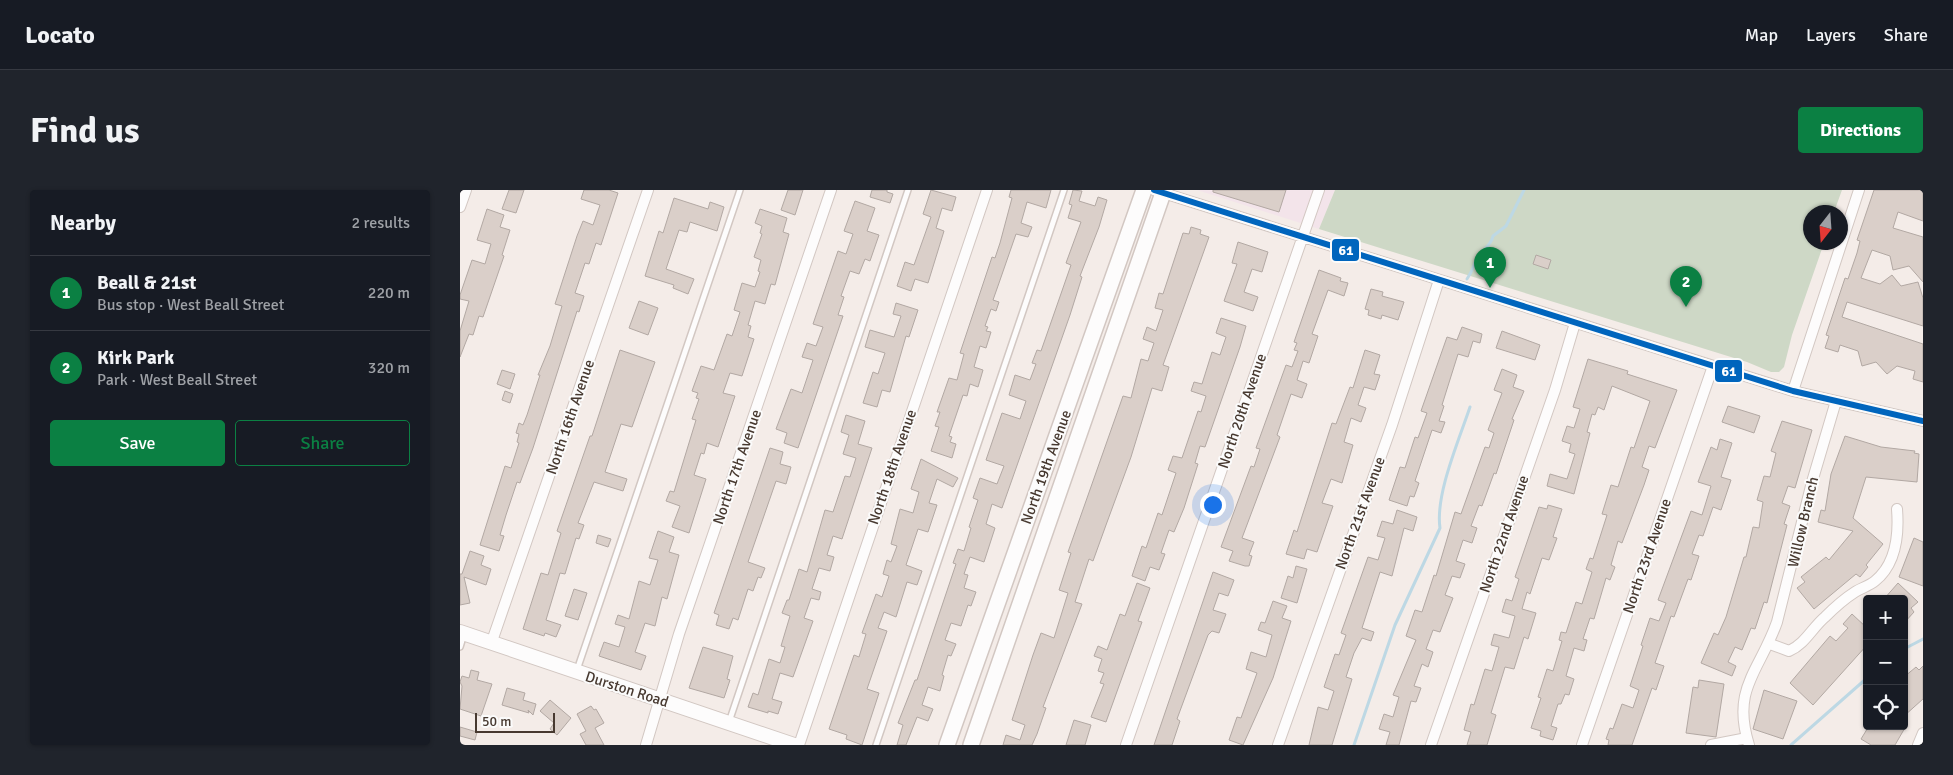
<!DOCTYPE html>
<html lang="en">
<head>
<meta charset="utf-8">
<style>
	:root { --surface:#171b24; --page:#20242c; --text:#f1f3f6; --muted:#9ea1a6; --line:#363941; --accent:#0b8043 }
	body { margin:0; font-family:Signika,sans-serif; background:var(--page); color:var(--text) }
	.controls { position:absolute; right:15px; bottom:15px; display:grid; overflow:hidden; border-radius:5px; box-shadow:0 1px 4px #0004 }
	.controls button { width:45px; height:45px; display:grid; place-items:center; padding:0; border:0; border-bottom:1px solid var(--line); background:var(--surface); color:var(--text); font:25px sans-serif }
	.compass { position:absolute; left:1343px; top:15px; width:45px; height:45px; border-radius:50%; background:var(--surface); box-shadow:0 1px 4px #0004; rotate:197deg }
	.scale { position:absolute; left:15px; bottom:12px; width:80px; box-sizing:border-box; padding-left:5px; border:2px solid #473930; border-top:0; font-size:14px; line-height:18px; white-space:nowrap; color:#473930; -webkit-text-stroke:4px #fbfbfb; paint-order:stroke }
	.you { position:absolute; left:752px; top:314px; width:18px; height:18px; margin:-12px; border:4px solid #fff; border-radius:50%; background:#1a73e8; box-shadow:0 0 0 8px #1a73e833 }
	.badge { display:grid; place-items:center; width:32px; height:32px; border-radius:50%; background:var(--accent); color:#fff; font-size:16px; font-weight:700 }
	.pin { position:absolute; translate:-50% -41px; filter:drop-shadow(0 1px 2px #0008) }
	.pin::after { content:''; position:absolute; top:26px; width:18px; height:15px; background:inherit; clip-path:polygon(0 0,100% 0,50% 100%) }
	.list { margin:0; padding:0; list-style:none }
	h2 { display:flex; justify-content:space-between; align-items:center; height:65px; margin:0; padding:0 20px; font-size:21px }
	h2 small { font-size:16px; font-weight:400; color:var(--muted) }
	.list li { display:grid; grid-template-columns:32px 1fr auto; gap:15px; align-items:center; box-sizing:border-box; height:75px; padding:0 20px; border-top:1px solid var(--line) }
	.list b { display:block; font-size:19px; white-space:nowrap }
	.list p { margin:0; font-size:16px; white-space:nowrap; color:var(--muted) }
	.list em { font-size:16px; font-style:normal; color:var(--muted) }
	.actions { display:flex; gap:10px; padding:15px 20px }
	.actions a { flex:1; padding:11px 0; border:1px solid var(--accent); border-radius:5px; text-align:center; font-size:18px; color:var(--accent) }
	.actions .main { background:var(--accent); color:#fff }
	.icon { flex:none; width:28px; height:28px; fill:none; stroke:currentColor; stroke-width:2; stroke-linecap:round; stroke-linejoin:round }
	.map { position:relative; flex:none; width:1463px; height:555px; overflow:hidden; border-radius:5px }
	header { display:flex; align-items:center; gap:30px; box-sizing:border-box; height:70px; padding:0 25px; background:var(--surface); border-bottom:1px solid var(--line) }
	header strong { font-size:24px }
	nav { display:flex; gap:28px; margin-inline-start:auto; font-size:18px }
	.intro { display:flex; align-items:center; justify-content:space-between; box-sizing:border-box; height:120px; padding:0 30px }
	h1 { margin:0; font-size:35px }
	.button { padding:12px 22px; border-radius:5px; background:var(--accent); color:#fff; font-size:18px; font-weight:700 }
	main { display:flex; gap:30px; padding:0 30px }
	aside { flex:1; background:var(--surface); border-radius:5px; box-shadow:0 1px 4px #0004 }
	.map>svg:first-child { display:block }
	.commercial { fill:#f3e4ea }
	.green { fill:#ced8c6 }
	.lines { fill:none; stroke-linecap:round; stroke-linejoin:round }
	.stream { stroke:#bdd8e4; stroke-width:3 }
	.building { fill:#dacfc9; stroke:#b2a8a3 }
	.lane-casing { stroke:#d2c7c2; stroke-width:8 }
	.street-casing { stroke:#d2c7c2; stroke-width:12 }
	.secondary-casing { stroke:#d2c7c2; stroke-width:16 }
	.primary-casing { stroke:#d2c7c2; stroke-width:18 }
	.lane { stroke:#fdfcfc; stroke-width:5 }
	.street { stroke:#fdfcfc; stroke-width:10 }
	.secondary { stroke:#fdfcfc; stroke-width:14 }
	.primary { stroke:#fdfcfc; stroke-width:15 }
	.bus-1-casing { stroke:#fbfbfb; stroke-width:10 }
	.bus-1 { stroke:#0065bd; stroke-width:6 }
	.labels { text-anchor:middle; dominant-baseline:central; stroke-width:4; stroke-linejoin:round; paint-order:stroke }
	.street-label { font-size:15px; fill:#473930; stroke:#fbfbfb }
	.line-badge { stroke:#fbfbfb; stroke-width:2 }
	.badge-label { font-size:14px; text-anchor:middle; font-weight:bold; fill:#fff }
</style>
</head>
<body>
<header>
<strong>Locato</strong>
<nav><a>Map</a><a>Layers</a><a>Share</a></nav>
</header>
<div class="intro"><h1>Find us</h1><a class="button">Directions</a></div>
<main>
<aside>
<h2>Nearby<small>2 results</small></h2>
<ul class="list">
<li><span class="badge">1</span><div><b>Beall &amp; 21st</b><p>Bus stop · West Beall Street</p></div><em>220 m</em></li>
<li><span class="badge">2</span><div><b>Kirk Park</b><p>Park · West Beall Street</p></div><em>320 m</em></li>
</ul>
<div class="actions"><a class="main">Save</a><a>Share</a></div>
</aside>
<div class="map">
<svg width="1463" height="555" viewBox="0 0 1463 555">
	<rect width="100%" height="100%" fill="#f4ece8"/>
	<path class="commercial" d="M737 0H875L859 39Z"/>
	<path class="green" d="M875 0H1382L1374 22H1350V52L1364 53 1332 145 1324 177 1319 182H1311L1287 172 859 39Z"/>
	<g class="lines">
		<path class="stream" d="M1007 89C1012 82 1013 77 1016 70 1020 61 1031 57 1033 46L1046 36 1064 0
			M1444 459 1463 449
			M894 555 935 435 980 338C975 305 999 250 1010 217
			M1331 555 1407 488"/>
	</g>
	<path class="building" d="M49 0H64L56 23 42 19Z
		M124 0H149L158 3 141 55 136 53 129 74 125 73 115 103 124 106 119 122 117 121 73 258 60 293 57 292 46 325 40 345 44 346 39 361 20 355 45 276 51 278 59 253 57 252 59 244 56 243 59 233 63 235 67 225 80 185H78L90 156 102 116 95 114 117 46 123 31 133 35 140 15 121 9Z
		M328 0H343L335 25 321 20Z
		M412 0H427V2L433 4 430 13 410 7Z
		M471 0 496 7 492 21 482 18 476 38 484 41 468 93 455 89 451 101 437 96 445 72 454 75 471 27 463 24Z
		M551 0H591L586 18 567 12 561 33 572 37 568 47 556 44 539 93 533 110 539 112 536 121 531 119 525 136 528 137 526 141 531 142 526 158 520 156 514 177 523 180 518 197 510 194 507 206 503 205 489 246 492 247 490 252 496 254 492 268 471 261 479 237 475 236 480 222H477L489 188 497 190 504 164 500 163 532 67 535 68 540 53 552 8 549 7Z
		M613 0 622 1 619 11 635 16 638 7 647 10 639 37 620 86 622 87 610 125 542 318 532 314 526 334 535 338 524 372 510 367 504 384 508 385 504 398 516 402 511 416 508 415 501 436 491 433 485 450 496 454 491 466 488 465 482 485 484 486 480 501 468 497 462 515 473 519 468 531 457 527 446 555H437L443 535 438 533 455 490H457L496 374 493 373 498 359 504 361 511 338 509 337 518 310 513 308 520 288 537 294 544 276 526 270 542 223 560 229 566 211 549 205 555 185 570 190 576 174 572 173 577 160 581 161 611 75 606 73 621 32 608 28 612 15 609 14Z
		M753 0H826L819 22 753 2Z
		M1414 0H1463V31L1438 22 1433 38 1463 47V92L1449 76 1433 80 1430 66 1412 60 1401 88 1420 94 1432 85 1441 96 1458 92 1463 108V136L1387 112 1382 127 1463 154V192L1453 189 1455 181 1437 176 1427 184 1416 172 1402 176 1398 161 1380 155 1378 162 1365 158 1369 146 1366 145 1385 88 1388 89 1397 63 1400 51 1397 50Z
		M214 8 248 19 250 12 264 17 257 41 230 32 227 42 219 40 206 79 234 89 228 104 213 98 214 95 185 86 199 41 203 43Z
		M395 11 415 18 407 41 419 45 410 71 405 69 399 84 390 81 381 106 384 107 378 125 383 126 338 258 324 253 327 243 316 239 331 199 342 203 353 170 342 167 347 153 356 156 363 137 353 134 378 61 386 64 393 44 384 41Z
		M27 19 44 25 40 37 50 40 42 65 44 66 23 127 19 126 13 145 9 144 0 167V141L9 111 0 109V105L12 70 25 74 31 54 17 50Z
		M300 19 327 28 323 42 329 44 315 95 311 94 305 114 295 111 288 135 291 136 288 147 294 149 282 186 270 183 263 203 275 206 258 257 247 253 244 264 241 263 234 285 246 289 229 343 212 337 220 316 206 311 210 301 214 302 236 230 232 229 239 209 236 208 238 203 232 201 241 176 254 180 267 144 272 146 280 122 274 120 282 93 295 97 300 82 298 81 301 70 294 67 302 44 300 43 302 36 295 33Z
		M731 37 741 40 740 44 749 47 703 175 709 177 702 201 692 198 671 267 646 335 633 371 629 369 615 412 622 414 583 517 586 518 577 544 572 555H543L546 545 560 550 565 535 552 530 573 465 581 443 594 448 608 403 599 400 611 363 608 362 663 206 671 208 681 169 688 171 694 153 683 149 687 137 696 141 703 120 695 118 699 103 703 104 723 43 729 44Z
		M778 52 808 62 802 82 792 79 784 102 798 107 793 121 764 111 777 74 772 73Z
		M1076 65 1091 70 1088 79 1073 74Z
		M859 80 881 88 880 91 888 93 884 106 868 100 852 144 858 146 849 173 843 171 837 190 847 194 842 208 831 204 817 245 820 247 782 348 794 352 789 365 792 366 789 376H785L769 371 773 361 761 357 791 276 794 277 800 259 796 258 826 175 832 177 838 161 834 160 837 153 834 152Z
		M911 99 923 102 922 106 944 112 938 130 922 125 921 129 908 125 909 120 905 119Z
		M179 111 198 118 188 145 169 138Z
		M436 113 458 120 449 147 446 146 430 202 422 200 417 217 403 213 413 182 418 184 425 163 405 157 410 140 434 147 441 126 433 124Z
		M761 128 786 136 780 157 745 257 740 256 735 273 738 274 724 318 714 342 709 340 701 363 705 364 699 380 690 377 685 391 672 386 682 356 686 358 698 323 702 325 716 283 708 280 713 266 722 268 738 221 741 222 746 206 731 201 734 192 742 194 752 162 760 165 766 147 756 143Z
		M1002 137 1022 144 1020 153 1013 151 1008 167 998 164 982 215 984 216 979 231 985 232 981 243 972 240 955 291 959 293 954 307 950 306 947 316 929 310 940 277 945 278 955 247 958 248 967 223 961 221 987 147 997 150Z
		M1042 141 1080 155 1075 170 1036 158Z
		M160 160 195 172 172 237 161 234 145 282 167 289 163 301 134 292 118 333 124 335 119 349 116 348 105 384 100 383 86 430 101 435 96 447 85 443 84 446 63 439 81 383 88 385 101 343 97 341 130 246H132Z
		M905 160 920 165 914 184 920 185 915 200 904 197 898 215 906 218 901 232 891 228 884 252 893 255 882 293 871 289 862 313 873 316 857 362 847 359 844 369 826 364 834 340 837 342 872 233 876 234 890 197 893 198Z
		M1128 169 1168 181 1167 184 1217 200 1195 258 1189 256 1182 277 1189 280 1184 295 1162 353 1158 351 1151 375 1155 377 1150 390 1146 388 1134 429 1130 428 1123 449 1127 450 1124 461 1114 458 1106 486 1114 489 1109 505 1105 504 1101 514H1098L1091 536 1097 538 1093 550 1080 546 1081 541 1071 538 1081 508 1078 507 1087 479 1093 481 1102 451 1099 450 1101 442 1106 443 1116 412 1122 414 1132 382 1126 379 1130 368 1133 369 1147 325 1142 324 1151 295 1158 297 1171 257 1174 258 1190 211 1152 196 1144 220 1138 217 1135 225 1132 224 1127 242 1130 243 1114 304 1087 296 1090 284 1107 289 1115 264 1109 262 1111 254 1102 251 1107 236 1114 238 1120 219 1113 217Z
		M1042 179 1057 185 1053 197 1064 201 1052 229 1054 230 1036 284 1034 283 1022 316 1019 315 1011 336 1017 338 1012 353 1003 350 996 371 1005 374 1000 388 992 386 985 405 993 408 980 442 973 440 966 459 973 462 968 477 962 474 954 496 961 498 956 512 951 511 939 555H926L930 542 919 539 924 524 933 527 939 507 933 505 956 450 946 446 955 420 962 422 974 385 976 386 995 322 1001 324 1025 257 1029 258 1034 243 1028 240 1042 203 1034 200Z
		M42 180 55 184 50 199 37 194Z
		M45 201 53 204 50 213 42 210Z
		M1268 216 1300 226 1294 243 1262 232Z
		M386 225 405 231 398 254 412 258 382 349 373 346 367 365 374 367 370 381 359 378 352 399 361 402 359 410 351 408 344 428 353 431 333 487 320 483 312 509 322 512 318 524 308 521V523L288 517 293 503 298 505 309 469 320 473 325 457 321 456 330 426 322 423 327 410H329L339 379 347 382 365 320 373 322 385 286 390 287 396 268 383 264 389 245 381 242Z
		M1322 231 1352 240 1335 298 1328 296 1322 313 1330 316 1324 334 1327 335 1307 413 1304 412 1295 439 1291 438 1282 460 1275 457 1268 472 1276 476 1272 486 1241 473 1254 443 1258 445 1266 427 1284 367H1286L1293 337 1299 338 1303 312 1297 310 1304 286 1310 287 1316 263 1311 261Z
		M1385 246 1421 257 1455 261 1454 263 1459 264 1457 292 1406 287 1393 328 1423 354 1406 375 1408 377 1400 387 1396 384 1354 419 1337 398 1345 392 1341 387 1366 367 1369 370 1393 341 1358 332 1361 320 1365 321 1371 284Z
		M1260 249 1272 253 1261 287 1271 290 1261 320 1253 317 1243 346 1239 345 1232 364 1239 366 1231 390 1228 389 1214 427 1211 426 1195 473 1204 476 1196 500 1192 498 1172 555H1148L1149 550 1146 549 1150 538 1153 539 1162 514 1173 518 1179 500 1170 496 1183 456 1181 455 1190 428 1199 431 1206 413 1198 410 1231 321 1242 325 1251 296 1238 292 1251 257 1257 260Z
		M310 258 323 262 320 274 331 277 326 294 316 291 288 372 305 378 301 388 298 387 293 401 288 399 278 430 273 428 269 439 256 435 259 425 254 423Z
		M461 269 498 288 493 297 477 289 469 313 477 315 468 342 458 339 446 375 462 381 457 395 447 392 436 427 424 422 418 438 427 441 407 499 419 503 402 555 386 549 387 545 369 539 394 465 399 467 406 444 402 443 416 404 422 407 429 386 423 384 427 370 431 372 437 356 431 354 440 319 453 323 459 302 451 299Z
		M1088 315 1102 319 1093 347 1097 348 1089 370 1082 368 1070 404 1067 402 1062 419 1076 423 1068 449 1064 447 1054 479 1045 477 1031 523 1036 525 1027 555H1007L1011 542 1004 540 1011 514 1014 515 1025 479 1032 481 1039 457 1031 455 1034 444 1049 448 1055 426 1042 422 1046 409 1052 411 1059 389 1055 387 1079 317 1087 319Z
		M937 320 957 327 953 341 944 338 932 386 920 382 902 438 914 442 911 451 902 448 894 463 886 487 892 489 872 555H849L858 517 868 520 874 501 864 497 875 464 879 465 886 445 881 443 908 367 918 370 925 348 917 346 922 331 933 334Z
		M198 341 214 347 209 362 219 365 207 409 202 407 195 436 185 433 175 462 186 466 181 480 139 466 144 452 159 457 165 437 155 434 158 425 169 429 179 391 190 395 198 370 189 368Z
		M138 345 151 349 148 357 136 353Z
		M1454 348 1463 352V396L1439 387Z
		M10 361 24 366 21 375 31 379 26 395 4 387 10 413 0 415V384H2Z
		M836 376 847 379 837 413 821 408 828 386 833 388Z
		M753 382 774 390 768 406 759 403 753 420 766 424 759 443 752 441 748 445 717 529 720 531 712 555H694Z
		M677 393 690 398 678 431 682 432 646 532 631 527 644 494 640 493 644 483 638 481 642 469 634 466 638 456 647 460 660 424 665 426Z
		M1438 393 1458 412 1451 418 1454 422 1444 433V409H1424Z
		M114 399 127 403 118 430 105 426Z
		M813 411 827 416 822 428 831 431 813 488 783 555 769 550 777 527 781 528 797 483 786 479 791 462 806 467 812 445 798 440 801 432 805 433Z
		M1392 424 1407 438V455L1353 515 1330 493 1370 446 1376 451 1388 438 1383 434Z
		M243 457 273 466 267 489 270 490 264 508 229 498Z
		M1463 476V509L1444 526V487L1456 477 1459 480Z
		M11 480 19 482 17 490 32 494 21 526 0 519 2 496 0 492 2 486 9 488Z
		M1239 490 1264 494 1256 547 1226 543 1233 497 1238 498Z
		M47 498 65 503 63 510 76 514 73 525 68 520 69 523 42 515Z
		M1304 500 1337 511 1323 549 1293 539Z
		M90 510 111 528 97 545 90 539 94 533 80 521Z
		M131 516 134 520 136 519 144 533 135 538 144 555H126L120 544 126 541 117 524Z
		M614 530 631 535 625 555H606Z
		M1409 536 1415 540 1417 536H1446L1435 555H1411L1401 549Z
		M0 537 17 542 15 550 0 546Z"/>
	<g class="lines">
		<g class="lane-casing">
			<path id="lane" d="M0 457 4 444
				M117 480 280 0
				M269 532 448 0
				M416 555 604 0"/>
		</g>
		<g class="street-casing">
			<path id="street" d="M694 0 1333 201 1463 231
				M0 17 6 0
				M1333 201 1399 0
				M31 454 188 0
				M1310 454 1329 461C1345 454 1352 438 1365 427 1374 418 1384 409 1395 402 1401 398 1409 396 1415 391 1436 374 1439 344 1437 319
				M186 555 219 444 371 0
				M339 555 527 0
				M666 555 859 0
				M818 555 932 235 979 90
				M971 555 1095 200 1115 133
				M1122 555 1253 176
				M1251 555 1287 548
				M1289 555C1271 498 1300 481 1317 432L1352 292 1376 211
				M1458 555 1463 543"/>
		</g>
		<g class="secondary-casing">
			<path id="secondary" d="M0 442 334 555"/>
		</g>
		<g class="primary-casing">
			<path id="primary" d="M487 555 684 0
				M511 555 704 0"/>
		</g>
		<use href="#lane" class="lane"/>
		<use href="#street" class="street"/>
		<use href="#secondary" class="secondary"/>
		<use href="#primary" class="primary"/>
		<g class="bus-1-casing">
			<path id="bus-1" d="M694 0 1333 201 1463 231"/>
		</g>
		<use href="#bus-1" class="bus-1"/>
	</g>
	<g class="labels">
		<g class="street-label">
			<text transform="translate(782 221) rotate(-71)">North 20th Avenue</text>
			<text transform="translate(110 227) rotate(-71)">North 16th Avenue</text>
			<text transform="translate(277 277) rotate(-71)">North 17th Avenue</text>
			<text transform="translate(432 277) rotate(-71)">North 18th Avenue</text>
			<text transform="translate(586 277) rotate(-70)">North 19th Avenue</text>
			<text transform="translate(900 323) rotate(-70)">North 21st Avenue</text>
			<text transform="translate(1343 332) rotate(-77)">Willow Branch</text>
			<text transform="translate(1044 344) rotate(-71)">North 22nd Avenue</text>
			<text transform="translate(1187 366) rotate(-71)">North 23rd Avenue</text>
			<text transform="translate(167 499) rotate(18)">Durston Road</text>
		</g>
	</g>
	<g class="line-badge">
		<rect x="871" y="48" width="29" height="24" rx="5" fill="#0065bd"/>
		<rect x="1254" y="169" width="29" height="24" rx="5" fill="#0065bd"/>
	</g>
	<g class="badge-label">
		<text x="886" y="65">61</text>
		<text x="1269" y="186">61</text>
	</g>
</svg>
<div class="controls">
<button>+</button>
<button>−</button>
<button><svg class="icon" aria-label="locate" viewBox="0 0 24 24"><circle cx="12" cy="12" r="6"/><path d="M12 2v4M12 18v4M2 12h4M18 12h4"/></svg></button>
</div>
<svg class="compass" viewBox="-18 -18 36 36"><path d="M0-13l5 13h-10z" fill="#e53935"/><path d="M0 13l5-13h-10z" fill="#9ea1a6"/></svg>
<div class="scale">50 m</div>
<div class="you"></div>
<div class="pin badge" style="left:1030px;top:98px">1</div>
<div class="pin badge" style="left:1226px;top:117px">2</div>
</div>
</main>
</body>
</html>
